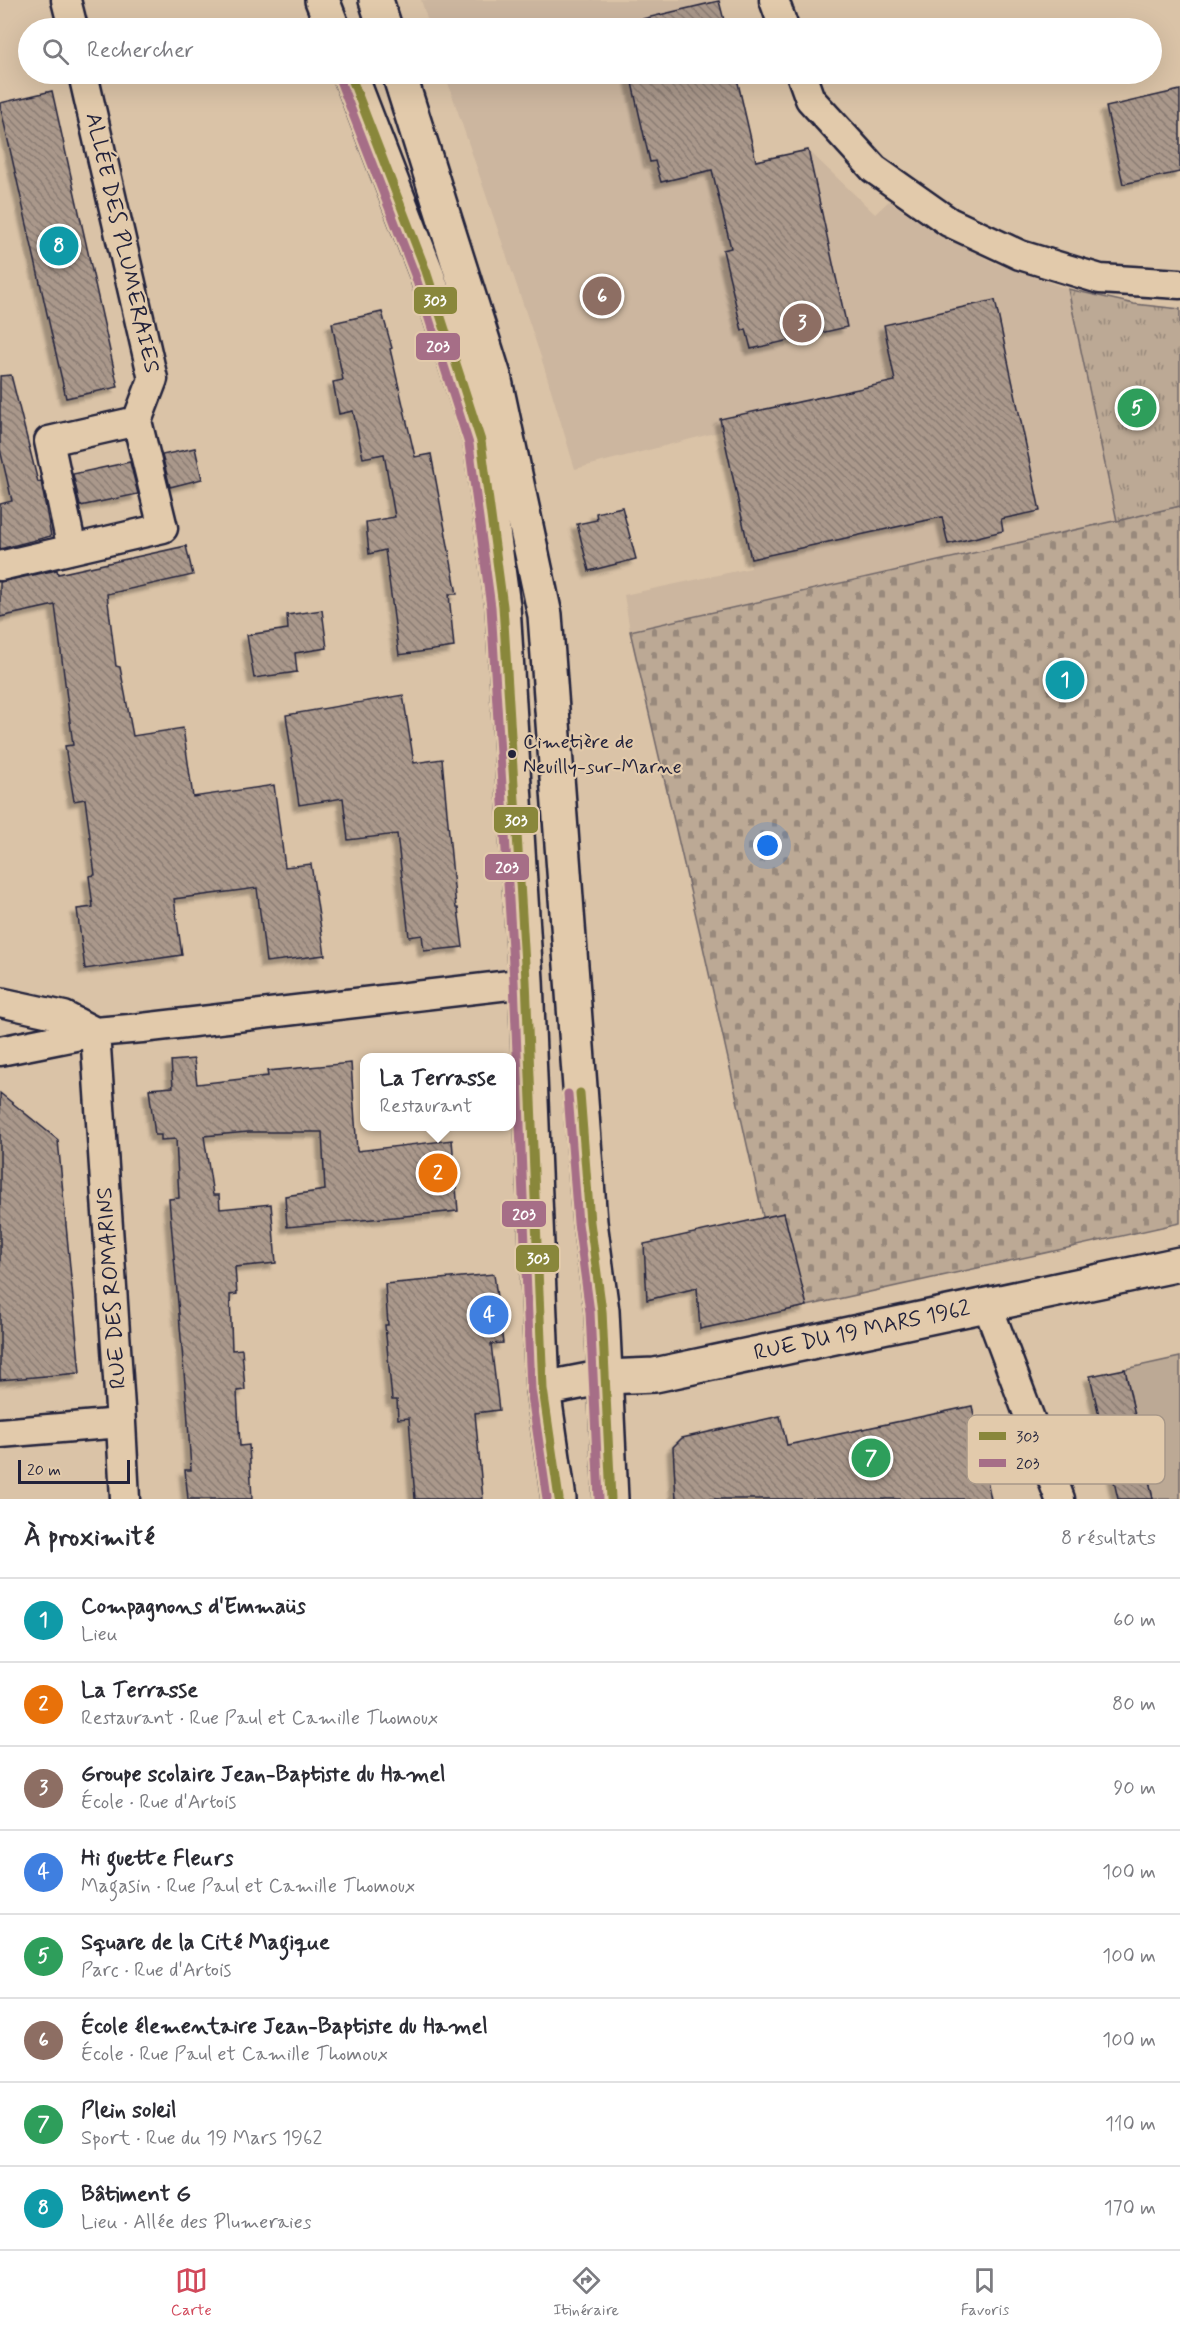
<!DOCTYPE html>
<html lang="fr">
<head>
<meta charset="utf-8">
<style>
	:root { --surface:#fff; --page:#f7f7f7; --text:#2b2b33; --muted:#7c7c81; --line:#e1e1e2; --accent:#d1495b }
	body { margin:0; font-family:Mynerve,sans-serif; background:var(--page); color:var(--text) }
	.scale { position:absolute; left:18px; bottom:15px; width:112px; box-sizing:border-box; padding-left:6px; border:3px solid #22223b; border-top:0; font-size:16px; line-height:21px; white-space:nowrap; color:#22223b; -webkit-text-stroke:4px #e2caab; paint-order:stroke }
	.you { position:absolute; left:768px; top:846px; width:21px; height:21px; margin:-15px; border:4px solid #fff; border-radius:50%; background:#1a73e8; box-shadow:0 0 0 9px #1a73e833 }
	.badge { display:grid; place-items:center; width:39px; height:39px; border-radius:50%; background:var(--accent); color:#fff; font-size:20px; font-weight:700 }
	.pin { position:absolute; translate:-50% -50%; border:3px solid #fff; box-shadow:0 2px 6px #0006 }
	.popup { position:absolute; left:360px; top:1053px; width:156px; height:78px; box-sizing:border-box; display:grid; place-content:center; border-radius:12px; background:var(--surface); filter:drop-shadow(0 2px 4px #0005); font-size:20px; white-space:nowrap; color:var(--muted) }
	.popup b { font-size:22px; color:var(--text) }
	.popup::after { content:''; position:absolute; left:50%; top:100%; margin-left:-12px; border:12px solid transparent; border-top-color:var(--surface) }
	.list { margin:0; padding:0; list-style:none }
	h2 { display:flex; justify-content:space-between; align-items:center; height:78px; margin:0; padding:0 24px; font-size:26px }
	h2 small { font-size:20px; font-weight:400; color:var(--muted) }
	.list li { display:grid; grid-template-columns:39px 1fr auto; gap:18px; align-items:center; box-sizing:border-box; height:84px; padding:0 24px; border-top:2px solid var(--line) }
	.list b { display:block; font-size:22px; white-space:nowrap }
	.list p { margin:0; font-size:20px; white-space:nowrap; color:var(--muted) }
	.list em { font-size:20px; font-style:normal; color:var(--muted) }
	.icon { flex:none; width:33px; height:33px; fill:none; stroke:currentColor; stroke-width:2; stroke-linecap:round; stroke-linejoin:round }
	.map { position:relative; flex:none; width:1180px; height:1499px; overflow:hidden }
	.search { position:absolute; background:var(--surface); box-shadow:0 6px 24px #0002; left:18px; right:18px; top:18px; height:66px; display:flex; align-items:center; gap:15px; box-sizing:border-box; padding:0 21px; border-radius:33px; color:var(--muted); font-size:22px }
	.sheet { height:750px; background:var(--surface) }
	nav { display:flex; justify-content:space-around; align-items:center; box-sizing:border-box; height:84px; border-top:2px solid var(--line); background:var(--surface); font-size:16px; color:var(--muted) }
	nav a { display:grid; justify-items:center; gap:3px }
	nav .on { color:var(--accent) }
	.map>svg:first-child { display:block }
	.built { fill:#ccb69f }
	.grass { fill:#bca995; stroke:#6f6668; stroke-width:1.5 }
	.cemetery { fill:url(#cemetery-stones); stroke:#6f6668; stroke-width:1.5 }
	.park { fill:url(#park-tufts); stroke:#6f6668; stroke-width:1.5 }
	.building { fill:url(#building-back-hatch); stroke:#22223b; stroke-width:1.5; filter:url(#shadow) }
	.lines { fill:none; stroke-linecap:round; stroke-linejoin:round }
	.street-casing { stroke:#22223b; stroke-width:33 }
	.secondary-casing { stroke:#22223b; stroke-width:38 }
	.primary-casing { stroke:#22223b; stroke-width:38 }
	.street { stroke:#e2caab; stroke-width:28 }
	.secondary { stroke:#e2caab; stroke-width:33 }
	.primary { stroke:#e2caab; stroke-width:33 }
	.bus-1-casing { stroke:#e2caab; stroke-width:14 }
	.bus-2-casing { stroke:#e2caab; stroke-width:14 }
	.bus-1 { stroke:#89873b; stroke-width:9 }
	.bus-2 { stroke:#a66e87; stroke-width:9 }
	.bus-dot { fill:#22223b; stroke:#e2caab; stroke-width:2 }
	.labels { text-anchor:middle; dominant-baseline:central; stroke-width:4.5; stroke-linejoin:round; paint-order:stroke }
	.bus-label { font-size:20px; fill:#22223b; stroke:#e2caab; text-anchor:start }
	.street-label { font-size:22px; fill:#22223b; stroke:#e2caab }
	.key { fill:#e2caab; stroke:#a89889; stroke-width:1.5 }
	.key-label { font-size:16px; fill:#22223b }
	.line-badge { stroke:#e2caab; stroke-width:2 }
	.badge-label { font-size:16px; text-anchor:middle; font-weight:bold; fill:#fff }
</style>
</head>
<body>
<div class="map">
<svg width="1180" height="1499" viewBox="0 0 1180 1499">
	<defs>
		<pattern id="cemetery-stones" width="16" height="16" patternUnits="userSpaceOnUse" patternTransform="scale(1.5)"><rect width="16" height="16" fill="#bca995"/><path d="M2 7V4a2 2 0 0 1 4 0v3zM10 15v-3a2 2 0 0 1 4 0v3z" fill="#98897b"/></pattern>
		<pattern id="park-tufts" width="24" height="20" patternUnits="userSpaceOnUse" patternTransform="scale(1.5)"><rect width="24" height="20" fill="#bca995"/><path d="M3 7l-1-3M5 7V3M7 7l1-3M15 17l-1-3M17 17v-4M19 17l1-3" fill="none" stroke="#98897b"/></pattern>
		<pattern id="building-back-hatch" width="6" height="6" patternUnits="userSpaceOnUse" patternTransform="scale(1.5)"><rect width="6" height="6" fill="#aa988b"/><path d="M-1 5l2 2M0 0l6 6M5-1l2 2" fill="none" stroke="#8a7c73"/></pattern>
		<filter id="shadow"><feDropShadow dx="-5.5" dy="5.5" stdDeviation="1.5" flood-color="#0004"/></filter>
	</defs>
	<rect width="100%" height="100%" fill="#dac3a7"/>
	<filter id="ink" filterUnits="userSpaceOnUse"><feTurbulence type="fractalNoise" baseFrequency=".0167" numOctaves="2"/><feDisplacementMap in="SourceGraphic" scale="12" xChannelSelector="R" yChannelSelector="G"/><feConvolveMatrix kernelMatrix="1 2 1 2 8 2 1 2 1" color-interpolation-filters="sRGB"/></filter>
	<g filter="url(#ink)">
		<path class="built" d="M421 0H724L720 1 726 28H430Z
			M445 74H736L756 161 808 150 875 214 889 201 935 232 995 263 1068 289 1117 521 630 631 624 595 751 568 722 431 575 469 541 357Z"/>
		<path class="grass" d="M1180 1357V1499H1153L1125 1369Z"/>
		<path class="cemetery" d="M1180 506V1223L784 1311 702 942 630 631Z"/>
		<path class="park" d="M1068 289 1134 304 1180 309V506L1117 521Z"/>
		<path class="building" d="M719 1 726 28H626L625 23Z
			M630 74H736L756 161 808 150 847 327 751 349 746 329 742 331 723 250 731 248 712 170 661 182 655 161 650 162Z
			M1180 90V172L1123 184 1106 107Z
			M52 91 118 387 66 398 0 105V103Z
			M995 300 1040 511 1001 519 1003 531 948 544 942 517 751 559 720 419 895 381 884 325Z
			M382 312 392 348 390 349 415 457 431 454 457 594H449L454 647 399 655 385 550 369 554 366 522 395 517 384 454 363 458 353 411 339 414 333 382 343 380 332 323Z
			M11 375 38 482 41 481 51 536 0 549V504L12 501 0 449V376Z
			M195 448 202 479 170 487 162 455Z
			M130 462 138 494 80 506 73 474Z
			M622 507 636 559 589 571 577 524 597 520 596 513Z
			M186 546 193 575 107 594 116 666 120 667 133 736 183 728 193 797 274 785 285 867 311 864 325 955 266 962 257 888 174 899 182 955 85 969 77 909 93 907 89 876 95 875 85 799 74 801 65 746 73 745 55 605 0 617V582L57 570 58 574Z
			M322 610 327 648 295 653 297 672 254 678 247 635 288 629 287 615Z
			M403 695 414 763 442 759 456 908H458L463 947 424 951 422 935 409 937 397 834 348 840 343 798 299 805 286 715Z
			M194 1059 197 1084 268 1076 267 1071 351 1063 357 1151 452 1140 458 1211 287 1227 285 1196 325 1190 322 1132H248L204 1136 213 1195H219L220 1209 271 1204 276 1263 235 1267 237 1294 230 1295 232 1350 242 1349 245 1390 237 1391 240 1446 249 1445 252 1499H188L185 1470H191L187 1407 169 1199 179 1198 176 1139 161 1140V1135H155L149 1089 173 1087 171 1061Z
			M0 1093 58 1140 80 1373 0 1380Z
			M784 1213 807 1306 700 1329 697 1288 647 1300 644 1244Z
			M494 1274 503 1343 491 1344 499 1410 475 1413 483 1499H415L409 1418 398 1419 397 1400H392L385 1325H388L385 1284Z
			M1125 1369 1153 1499H1118L1090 1376Z
			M972 1406 991 1499H676L673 1447 682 1438 780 1416 787 1445Z"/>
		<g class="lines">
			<g class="street-casing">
				<path id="street" d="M66 0 73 28
					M774 0 784 28
					M801 74 810 99 874 169 949 222 1020 255 1100 279 1180 284
					M72 549 49 441 137 421
					M0 566 163 528 137 421 153 379 83 74
					M0 1002 64 1016 95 1032 0 1051
					M987 1304 1060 1499
					M121 1423 125 1499
					M0 1433 121 1423 95 1032 142 1028 526 983"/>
			</g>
			<g class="secondary-casing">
				<path id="secondary" d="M543 1389 605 1377 655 1375 1180 1264"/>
			</g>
			<g class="primary-casing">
				<path id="primary" d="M322 0 333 28
					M376 0 385 28
					M350 74 426 271 481 441 503 606 526 980 543 1389 559 1499
					M399 74 494 376 545 615 590 1222 602 1311 611 1499"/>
			</g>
			<use href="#street" class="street"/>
			<use href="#secondary" class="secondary"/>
			<use href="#primary" class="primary"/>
			<g class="bus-1-casing">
				<path id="bus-1" d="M350 74 426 271 481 441 503 606 526 980 543 1389 559 1499
					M580 1093 590 1222 602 1311 611 1499"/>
			</g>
			<g class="bus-2-casing">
				<path id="bus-2" d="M339 78 415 275 469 444 491 607 514 981 531 1389 547 1499
					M568 1094 578 1223 590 1312 599 1499"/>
			</g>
			<use href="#bus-1" class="bus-1"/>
			<use href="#bus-2" class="bus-2"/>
		</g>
	</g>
	<circle class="bus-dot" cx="512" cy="754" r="5"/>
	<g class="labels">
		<g class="bus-label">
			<text x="523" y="742">Cimetière de<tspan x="523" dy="25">Neuilly-sur-Marne</tspan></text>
		</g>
		<g class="street-label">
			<text transform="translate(122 243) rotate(77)">ALLÉE DES PLUMERAIES</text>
			<text transform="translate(112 1288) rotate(-94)">RUE DES ROMARINS</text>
			<text transform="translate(862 1331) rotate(-12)">RUE DU 19 MARS 1962</text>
		</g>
	</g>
	<rect x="967" y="1415" width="198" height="69" rx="9" class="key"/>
	<rect x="979" y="1432" width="27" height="8" fill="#89873b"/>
	<rect x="979" y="1459" width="27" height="8" fill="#a66e87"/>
	<g class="key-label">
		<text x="1016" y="1442">303</text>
		<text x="1016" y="1469">203</text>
	</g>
	<g class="line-badge">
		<rect x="413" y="286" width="45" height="29" rx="6" fill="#89873b"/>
		<rect x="415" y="332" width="46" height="29" rx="6" fill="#a66e87"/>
		<rect x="493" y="806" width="46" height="28" rx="6" fill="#89873b"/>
		<rect x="484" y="853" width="46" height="28" rx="6" fill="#a66e87"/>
		<rect x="501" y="1200" width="46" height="28" rx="6" fill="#a66e87"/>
		<rect x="515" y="1244" width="45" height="29" rx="6" fill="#89873b"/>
	</g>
	<g class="badge-label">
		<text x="435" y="306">303</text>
		<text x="438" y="352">203</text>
		<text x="516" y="826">303</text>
		<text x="507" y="873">203</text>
		<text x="524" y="1220">203</text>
		<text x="538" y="1264">303</text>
	</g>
</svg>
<div class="scale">20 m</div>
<div class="you"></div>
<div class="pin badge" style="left:1065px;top:680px;background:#0f9aa8">1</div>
<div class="pin badge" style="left:438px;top:1173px;background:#e8710a">2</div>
<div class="popup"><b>La Terrasse</b>Restaurant</div>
<div class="pin badge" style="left:802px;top:323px;background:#8d6e63">3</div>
<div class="pin badge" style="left:489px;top:1315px;background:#3f7fe0">4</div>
<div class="pin badge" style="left:1137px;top:408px;background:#2e9e5b">5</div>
<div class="pin badge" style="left:602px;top:296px;background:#8d6e63">6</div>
<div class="pin badge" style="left:871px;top:1458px;background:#2e9e5b">7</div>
<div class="pin badge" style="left:59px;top:246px;background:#0f9aa8">8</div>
<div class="search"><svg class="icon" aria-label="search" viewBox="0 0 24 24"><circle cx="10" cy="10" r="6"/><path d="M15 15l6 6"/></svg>Rechercher</div>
</div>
<section class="sheet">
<h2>À proximité<small>8 résultats</small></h2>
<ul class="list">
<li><span class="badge" style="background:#0f9aa8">1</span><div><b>Compagnons d'Emmaüs</b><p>Lieu</p></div><em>60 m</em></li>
<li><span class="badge" style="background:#e8710a">2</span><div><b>La Terrasse</b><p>Restaurant · Rue Paul et Camille Thomoux</p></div><em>80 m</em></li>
<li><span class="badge" style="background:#8d6e63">3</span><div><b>Groupe scolaire Jean-Baptiste du Hamel</b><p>École · Rue d'Artois</p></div><em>90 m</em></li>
<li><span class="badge" style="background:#3f7fe0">4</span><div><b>Hi guette Fleurs</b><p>Magasin · Rue Paul et Camille Thomoux</p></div><em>100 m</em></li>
<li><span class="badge" style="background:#2e9e5b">5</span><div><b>Square de la Cité Magique</b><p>Parc · Rue d'Artois</p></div><em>100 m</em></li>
<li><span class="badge" style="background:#8d6e63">6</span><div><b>École élementaire Jean-Baptiste du Hamel</b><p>École · Rue Paul et Camille Thomoux</p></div><em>100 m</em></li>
<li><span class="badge" style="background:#2e9e5b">7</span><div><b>Plein soleil</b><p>Sport · Rue du 19 Mars 1962</p></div><em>110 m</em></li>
<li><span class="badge" style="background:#0f9aa8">8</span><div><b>Bâtiment G</b><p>Lieu · Allée des Plumeraies</p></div><em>170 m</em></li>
</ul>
</section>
<nav>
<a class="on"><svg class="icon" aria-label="map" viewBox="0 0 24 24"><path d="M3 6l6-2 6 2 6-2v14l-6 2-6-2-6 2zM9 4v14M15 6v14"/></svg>Carte</a>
<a><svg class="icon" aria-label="directions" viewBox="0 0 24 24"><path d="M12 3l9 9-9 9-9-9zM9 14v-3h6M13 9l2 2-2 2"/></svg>Itinéraire</a>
<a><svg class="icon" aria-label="saved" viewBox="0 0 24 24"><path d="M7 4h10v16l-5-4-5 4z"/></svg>Favoris</a>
</nav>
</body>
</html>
